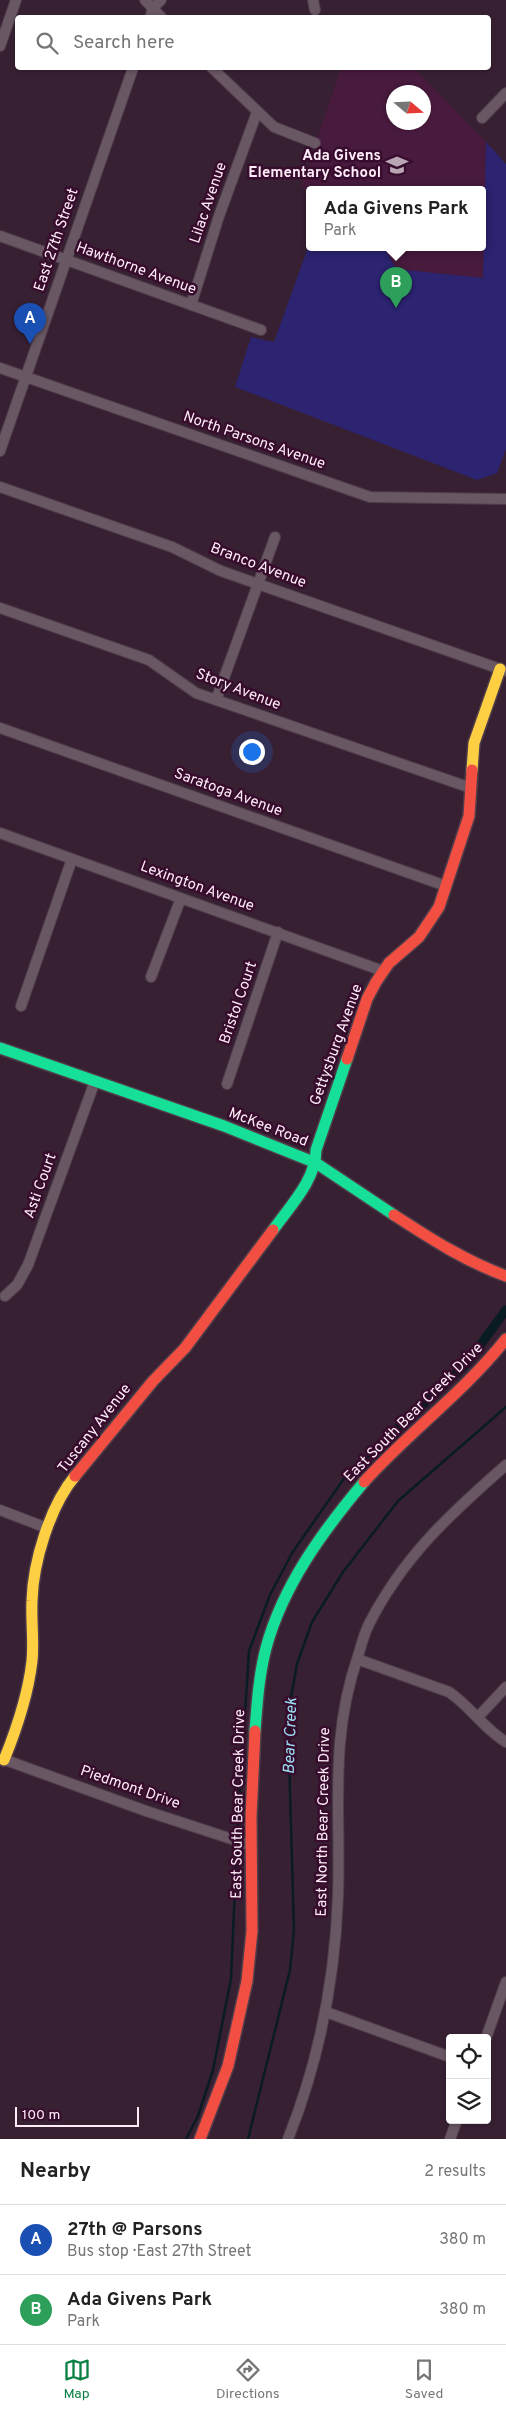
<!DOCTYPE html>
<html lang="en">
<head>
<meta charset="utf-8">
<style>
	:root { --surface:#fff; --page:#f2f2f2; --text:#222; --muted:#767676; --line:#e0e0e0; --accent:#0b8043 }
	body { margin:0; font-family:Overpass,sans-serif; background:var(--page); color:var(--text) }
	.controls { position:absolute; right:15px; bottom:15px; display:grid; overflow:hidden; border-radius:5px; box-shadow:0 1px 4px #0004 }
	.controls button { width:45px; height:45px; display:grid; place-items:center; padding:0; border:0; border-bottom:1px solid var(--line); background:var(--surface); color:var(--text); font:25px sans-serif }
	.compass { position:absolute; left:386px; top:85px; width:45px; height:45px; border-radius:50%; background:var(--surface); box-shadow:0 1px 4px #0004; rotate:109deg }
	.scale { position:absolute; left:15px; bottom:12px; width:124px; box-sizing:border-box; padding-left:5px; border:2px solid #feecf8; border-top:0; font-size:14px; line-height:18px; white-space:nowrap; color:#feecf8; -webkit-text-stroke:4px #370c2d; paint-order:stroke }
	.you { position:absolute; left:251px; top:751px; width:18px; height:18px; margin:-12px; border:4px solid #fff; border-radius:50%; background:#1a73e8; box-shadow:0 0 0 8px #1a73e833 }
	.badge { display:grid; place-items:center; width:32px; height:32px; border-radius:50%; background:var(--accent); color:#fff; font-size:16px; font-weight:700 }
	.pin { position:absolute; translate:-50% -41px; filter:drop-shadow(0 1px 2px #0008) }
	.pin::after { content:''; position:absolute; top:26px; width:18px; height:15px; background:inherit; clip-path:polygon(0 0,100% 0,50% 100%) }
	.popup { position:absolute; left:306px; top:186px; width:180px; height:65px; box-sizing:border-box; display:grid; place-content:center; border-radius:5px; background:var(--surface); filter:drop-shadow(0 1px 4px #0005); font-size:16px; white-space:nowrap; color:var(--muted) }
	.popup b { font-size:19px; color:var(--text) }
	.popup::after { content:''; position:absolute; left:50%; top:100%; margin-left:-10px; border:10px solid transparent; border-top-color:var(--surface) }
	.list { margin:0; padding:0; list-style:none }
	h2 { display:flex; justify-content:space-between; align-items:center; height:65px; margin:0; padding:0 20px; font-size:21px }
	h2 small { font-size:16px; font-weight:400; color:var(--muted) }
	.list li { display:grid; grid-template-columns:32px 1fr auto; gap:15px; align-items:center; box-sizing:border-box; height:70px; padding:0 20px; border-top:1px solid var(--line) }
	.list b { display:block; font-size:19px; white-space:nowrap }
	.list p { margin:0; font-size:16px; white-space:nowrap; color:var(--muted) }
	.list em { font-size:16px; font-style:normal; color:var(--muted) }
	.icon { flex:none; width:28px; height:28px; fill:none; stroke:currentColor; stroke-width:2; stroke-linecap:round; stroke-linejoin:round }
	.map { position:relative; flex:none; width:506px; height:2139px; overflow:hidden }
	.search { position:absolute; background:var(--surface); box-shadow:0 1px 4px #0004; left:15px; right:15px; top:15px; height:55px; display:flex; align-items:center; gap:12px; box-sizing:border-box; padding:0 18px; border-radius:5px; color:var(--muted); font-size:19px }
	.sheet { height:205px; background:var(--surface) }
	nav { display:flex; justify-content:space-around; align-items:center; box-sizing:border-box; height:70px; border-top:1px solid var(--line); background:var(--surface); font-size:14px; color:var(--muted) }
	nav a { display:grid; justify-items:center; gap:2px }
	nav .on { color:var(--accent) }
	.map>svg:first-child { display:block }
	.built { fill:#481a3d; fill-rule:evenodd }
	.green { fill:#2c2371 }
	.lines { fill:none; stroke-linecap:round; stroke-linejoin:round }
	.stream { stroke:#091b23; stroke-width:2.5 }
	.canal { stroke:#091b23; stroke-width:9 }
	.street-casing { stroke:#4f3d4a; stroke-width:12 }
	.fast-casing { stroke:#4f3d4a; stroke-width:14 }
	.slow-casing { stroke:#4f3d4a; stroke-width:14 }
	.jam-casing { stroke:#4f3d4a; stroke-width:14 }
	.street { stroke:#695764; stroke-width:10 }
	.fast { stroke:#16e098; stroke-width:11 }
	.slow { stroke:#ffcf43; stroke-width:11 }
	.jam { stroke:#f24e42; stroke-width:11 }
	.labels { text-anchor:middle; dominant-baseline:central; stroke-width:5; stroke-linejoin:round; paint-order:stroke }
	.poi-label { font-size:15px; font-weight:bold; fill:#feecf8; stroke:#370c2d; text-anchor:end }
	.street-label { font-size:15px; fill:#feecf8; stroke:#370c2d }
	.water-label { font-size:16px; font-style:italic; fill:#9ce1f6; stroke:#370c2d }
</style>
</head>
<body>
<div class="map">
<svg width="506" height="2139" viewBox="0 0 506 2139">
	<rect width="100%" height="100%" fill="#382033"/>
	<path class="built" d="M341 68H414L486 142 483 278 396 269 384 247H482V189L310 191 301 187ZM394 92H424V122H394Z"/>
	<path class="green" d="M486 142 506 164V449L497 473 477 480 235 387 251 337 274 342 310 242V247H384L396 269 483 278Z"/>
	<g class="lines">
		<path class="stream" d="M237 1837 249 1651 270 1595 292 1553 343 1480 391 1435
			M186 2139 198 2116 213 2070 231 1979 237 1843
			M248 2139 290 1970 294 1930 289 1756 290 1703 297 1664 312 1622 343 1572 398 1501 506 1407"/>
		<path class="canal" d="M391 1435 467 1363 506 1310"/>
		<g class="street-casing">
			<path id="street" d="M145 0 162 18
				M313 0 315 10
				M150 18 153 8 161 0
				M0 46 16 0
				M212 68 274 127 315 143
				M482 118 506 93
				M0 236 261 330
				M191 305 219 216 257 112
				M0 368 370 497 506 499
				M0 451 133 68
				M0 487 172 547 221 571 506 671
				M0 608 149 660 196 693 471 788
				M216 700 275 537
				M0 728 446 886
				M0 833 383 971
				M151 977 181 898
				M21 1006 72 859
				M227 1084 278 932
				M5 1296 17 1285 28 1265 95 1081
				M0 1510 47 1528
				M357 1659 449 1692C470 1706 484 1729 506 1742
				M478 1717 506 1687
				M0 1758 146 1811 250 1845
				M326 2012 450 2057
				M486 2038 506 1982
				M288 2139C319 2061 335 1980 338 1896 341 1810 329 1740 358 1656 361 1646 364 1634 369 1624 403 1557 450 1514 506 1465
				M450 2139 457 2120"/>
		</g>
		<g class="fast-casing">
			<path id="fast" d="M0 1048 224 1126 316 1163 394 1215
				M273 1230C290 1206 316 1180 316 1150L347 1059
				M255 1731C257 1703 259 1675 266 1648 283 1585 323 1531 364 1482"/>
		</g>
		<g class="slow-casing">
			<path id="slow" d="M472 770 474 743 500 669
				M4 1760C17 1728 28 1696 32 1661 34 1641 31 1621 32 1601 33 1562 50 1506 75 1476"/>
		</g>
		<g class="jam-casing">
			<path id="jam" d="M347 1059 367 999 376 982 389 963 419 937 439 907 469 816 472 770
				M394 1215C431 1239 465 1261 506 1276
				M75 1476 153 1381 185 1348 273 1230
				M364 1482C409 1432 464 1392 506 1339
				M200 2139 228 2066 247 1981 252 1931 251 1817 255 1731"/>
		</g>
		<use href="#street" class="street"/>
		<use href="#fast" class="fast"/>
		<use href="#slow" class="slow"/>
		<use href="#jam" class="jam"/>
	</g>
	<defs>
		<g id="school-bare" transform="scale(1.725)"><path d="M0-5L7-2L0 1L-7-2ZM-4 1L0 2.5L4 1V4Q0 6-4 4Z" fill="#b9a5b3" stroke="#370c2d" stroke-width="2.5" paint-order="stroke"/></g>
	</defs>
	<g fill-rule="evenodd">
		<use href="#school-bare" x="397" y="165"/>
	</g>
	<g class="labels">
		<g class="poi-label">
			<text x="381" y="156">Ada Givens<tspan x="381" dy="17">Elementary School</tspan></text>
		</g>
		<g class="street-label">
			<text transform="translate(209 203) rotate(-71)">Lilac Avenue</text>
			<text transform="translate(57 240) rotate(-71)">East 27th Street</text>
			<text transform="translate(136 269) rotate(20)">Hawthorne Avenue</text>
			<text transform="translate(254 441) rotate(19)">North Parsons Avenue</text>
			<text transform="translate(258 566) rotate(21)">Branco Avenue</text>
			<text transform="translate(238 690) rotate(21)">Story Avenue</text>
			<text transform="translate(228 793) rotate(20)">Saratoga Avenue</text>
			<text transform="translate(197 887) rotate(20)">Lexington Avenue</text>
			<text transform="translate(239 1003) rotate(-71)">Bristol Court</text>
			<text transform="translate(337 1045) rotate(-70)">Gettysburg Avenue</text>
			<text transform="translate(268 1128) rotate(21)">McKee Road</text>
			<text transform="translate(41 1186) rotate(-70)">Asti Court</text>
			<text transform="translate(414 1413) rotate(-45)">East South Bear Creek Drive</text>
			<text transform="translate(95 1429) rotate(-52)">Tuscany Avenue</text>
			<text transform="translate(130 1788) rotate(19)">Piedmont Drive</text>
			<text transform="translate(239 1804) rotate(-89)">East South Bear Creek Drive</text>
			<text transform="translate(324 1822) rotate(-89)">East North Bear Creek Drive</text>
		</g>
		<g class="water-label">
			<text transform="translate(291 1736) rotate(-88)">Bear Creek</text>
		</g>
	</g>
</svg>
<div class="controls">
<button><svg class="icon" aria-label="locate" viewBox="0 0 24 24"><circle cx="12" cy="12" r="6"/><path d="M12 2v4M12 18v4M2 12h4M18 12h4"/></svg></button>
<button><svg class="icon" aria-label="layers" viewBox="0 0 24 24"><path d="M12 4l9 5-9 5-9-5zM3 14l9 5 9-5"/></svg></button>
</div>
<svg class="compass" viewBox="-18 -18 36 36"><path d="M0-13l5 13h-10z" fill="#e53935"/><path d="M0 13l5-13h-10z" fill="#767676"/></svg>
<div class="scale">100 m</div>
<div class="you"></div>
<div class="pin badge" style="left:30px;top:344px;background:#1a4fb4">A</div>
<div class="pin badge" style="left:396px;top:308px;background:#2e9e5b">B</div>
<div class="popup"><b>Ada Givens Park</b>Park</div>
<div class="search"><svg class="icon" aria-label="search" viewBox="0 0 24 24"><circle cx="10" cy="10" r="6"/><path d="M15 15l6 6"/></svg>Search here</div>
</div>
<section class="sheet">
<h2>Nearby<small>2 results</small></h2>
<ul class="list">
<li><span class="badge" style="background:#1a4fb4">A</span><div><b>27th @ Parsons</b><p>Bus stop · East 27th Street</p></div><em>380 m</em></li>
<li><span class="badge" style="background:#2e9e5b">B</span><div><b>Ada Givens Park</b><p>Park</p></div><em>380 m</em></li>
</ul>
</section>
<nav>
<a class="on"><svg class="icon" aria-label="map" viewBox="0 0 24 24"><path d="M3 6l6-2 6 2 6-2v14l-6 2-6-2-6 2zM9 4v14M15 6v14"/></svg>Map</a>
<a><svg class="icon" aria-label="directions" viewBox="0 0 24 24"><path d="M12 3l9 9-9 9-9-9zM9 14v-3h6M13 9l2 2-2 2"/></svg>Directions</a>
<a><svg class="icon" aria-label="saved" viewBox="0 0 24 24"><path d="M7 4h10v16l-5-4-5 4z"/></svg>Saved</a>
</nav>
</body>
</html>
